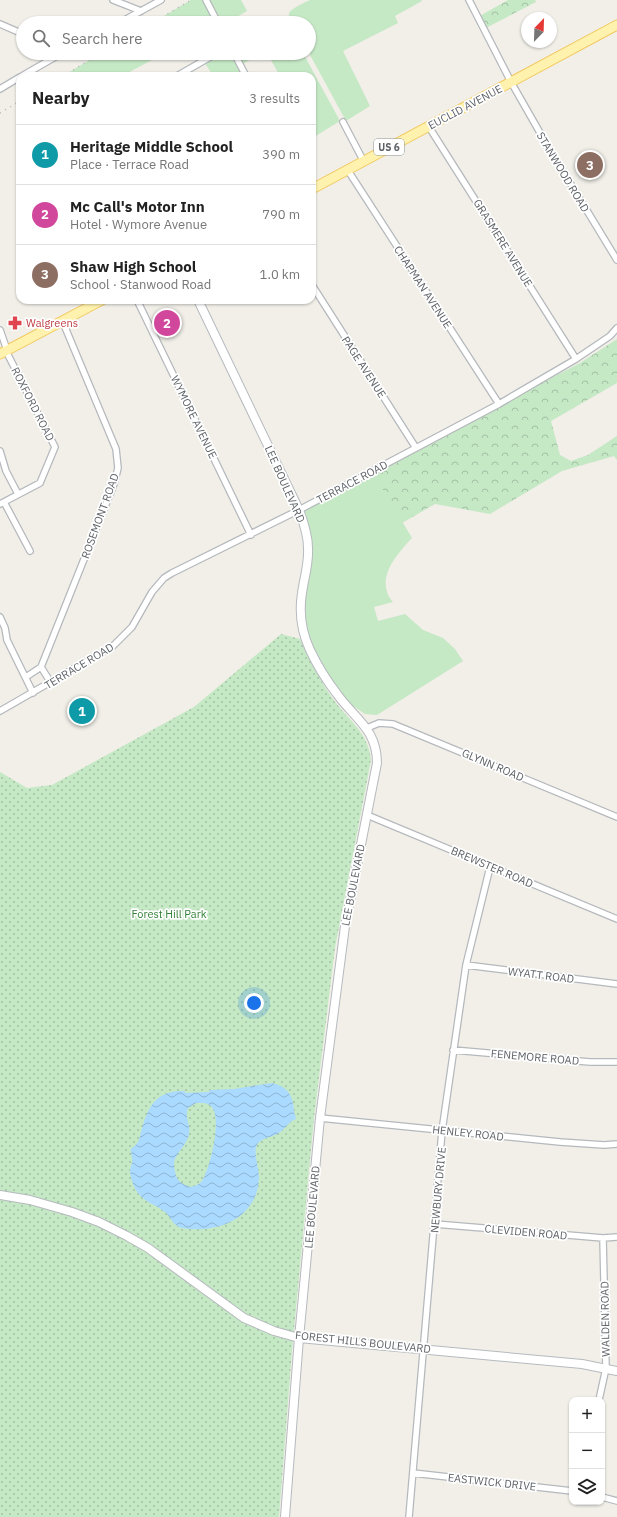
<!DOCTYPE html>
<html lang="en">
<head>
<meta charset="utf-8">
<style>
	:root { --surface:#fff; --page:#f2f2f2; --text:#222; --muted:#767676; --line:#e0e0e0; --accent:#ea4335 }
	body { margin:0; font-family:"IBM Plex Sans",sans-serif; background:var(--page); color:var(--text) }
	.controls { position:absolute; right:12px; bottom:12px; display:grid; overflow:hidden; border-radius:8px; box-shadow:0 1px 3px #0004 }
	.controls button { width:36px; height:36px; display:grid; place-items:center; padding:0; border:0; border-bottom:1px solid var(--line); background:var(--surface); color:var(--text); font:20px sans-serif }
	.compass { position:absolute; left:521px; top:12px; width:36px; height:36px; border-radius:50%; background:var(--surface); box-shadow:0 1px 3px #0004; rotate:23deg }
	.you { position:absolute; left:254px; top:1003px; width:14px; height:14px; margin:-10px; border:3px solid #fff; border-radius:50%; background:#1a73e8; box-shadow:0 0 0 6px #1a73e833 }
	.badge { display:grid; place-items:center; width:26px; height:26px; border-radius:50%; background:var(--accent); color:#fff; font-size:13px; font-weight:700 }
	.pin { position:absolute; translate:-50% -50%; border:2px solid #fff; box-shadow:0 1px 4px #0006 }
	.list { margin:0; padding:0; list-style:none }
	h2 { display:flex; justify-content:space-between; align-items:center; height:52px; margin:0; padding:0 16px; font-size:17px }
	h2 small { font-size:13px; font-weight:400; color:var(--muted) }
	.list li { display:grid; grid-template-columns:26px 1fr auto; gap:12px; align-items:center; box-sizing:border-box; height:60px; padding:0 16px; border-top:1px solid var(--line) }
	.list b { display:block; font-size:15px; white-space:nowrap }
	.list p { margin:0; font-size:13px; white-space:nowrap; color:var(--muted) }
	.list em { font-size:13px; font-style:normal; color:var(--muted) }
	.icon { flex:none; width:22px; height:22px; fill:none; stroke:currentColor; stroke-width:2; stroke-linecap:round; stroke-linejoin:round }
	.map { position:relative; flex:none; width:617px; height:1517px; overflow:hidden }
	.search { position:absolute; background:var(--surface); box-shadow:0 1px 3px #0004; left:16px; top:16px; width:300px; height:44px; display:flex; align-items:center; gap:10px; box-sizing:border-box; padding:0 14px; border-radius:22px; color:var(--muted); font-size:15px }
	.panel { position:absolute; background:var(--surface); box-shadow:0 1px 3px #0004; left:16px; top:72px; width:300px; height:232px; border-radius:12px }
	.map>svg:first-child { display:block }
	.green { fill:#c5e8c5 }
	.forest { fill:url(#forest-crowns) }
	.park { fill:url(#park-dots) }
	.water { fill:url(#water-waves); fill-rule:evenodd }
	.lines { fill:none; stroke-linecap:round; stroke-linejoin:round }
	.street-casing { stroke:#b5b8bc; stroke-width:8 }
	.secondary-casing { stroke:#b6babf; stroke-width:10 }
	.primary-casing { stroke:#f2c960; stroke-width:11 }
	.street { stroke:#fff; stroke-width:5.5 }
	.secondary { stroke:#fff; stroke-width:8 }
	.primary { stroke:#fff2af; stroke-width:9 }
	.rail { stroke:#b6b7b8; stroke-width:1.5; stroke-dasharray:1 5; stroke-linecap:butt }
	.labels { text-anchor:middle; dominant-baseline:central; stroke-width:3.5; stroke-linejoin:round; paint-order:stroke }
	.shield { fill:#fff; stroke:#8f9295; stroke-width:1 }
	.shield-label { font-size:10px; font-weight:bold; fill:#5f6368 }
	.street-label { font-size:11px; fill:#5f6368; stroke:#fff }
	.health-label { font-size:11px; fill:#be3a42; stroke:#fff; text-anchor:start }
	.park-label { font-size:11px; fill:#348238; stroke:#fff }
</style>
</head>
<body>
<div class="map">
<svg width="617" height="1517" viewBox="0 0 617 1517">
	<defs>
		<pattern id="forest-crowns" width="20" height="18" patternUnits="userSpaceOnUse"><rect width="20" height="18" fill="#c5e8c5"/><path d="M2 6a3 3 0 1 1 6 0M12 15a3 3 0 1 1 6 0" fill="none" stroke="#a3c0a4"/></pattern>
		<pattern id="park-dots" width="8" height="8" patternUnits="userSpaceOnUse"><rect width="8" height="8" fill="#c5e8c5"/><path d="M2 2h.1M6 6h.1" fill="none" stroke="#a3c0a4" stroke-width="1.8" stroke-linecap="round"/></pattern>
		<pattern id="water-waves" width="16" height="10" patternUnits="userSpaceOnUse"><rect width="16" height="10" fill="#aadaff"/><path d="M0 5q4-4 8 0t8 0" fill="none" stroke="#8eb4d2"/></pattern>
	</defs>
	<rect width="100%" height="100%" fill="#f1efe8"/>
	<path class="green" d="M191 0H241L247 11 226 23H218L213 15 200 23H152Z
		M310 0H421L422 1 395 16 398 23 343 51 370 106 346 121 309 53V23H293C292 21 288 17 289 14 289 9 306 2 310 0Z
		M101 53H165L122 76H63Z
		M224 53H230L241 72 233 76H213L205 63Z
		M238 53H261L243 64Z
		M267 53H303L340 121 314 137 312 133V76H280Z
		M372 471 412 538C396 555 374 580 393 602L374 607 378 621 405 614 423 630 443 638 455 649 463 661 377 715 365 714 337 695 310 650 302 625 308 559 299 510Z"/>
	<path class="forest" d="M508 0H535L536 2 484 29 478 17Z
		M617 339V383L551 421 560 455 571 461 588 455 617 436V460L614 456 562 471 490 514 435 504 402 523 372 471 580 363Z"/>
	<path class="park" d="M281 634 300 639C308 659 319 678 331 696 346 719 368 730 371 760L335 948 314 1118 292 1351 279 1517H0V772L27 788 52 785 194 707Z"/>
	<path class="water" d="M272 1083C287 1086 293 1095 294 1110 294 1115 296 1115 296 1119 289 1121 285 1130 277 1134 270 1138 258 1138 256 1148 254 1153 259 1170 259 1177 258 1218 218 1234 182 1228 173 1226 171 1217 165 1212 155 1204 142 1201 136 1190 133 1185 130 1176 130 1170 131 1166 133 1162 132 1158 132 1155 130 1152 131 1149 134 1146 137 1145 139 1140 146 1113 151 1090 185 1091V1093L209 1092 210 1090 234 1089ZM196 1103C201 1103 206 1102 211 1106 223 1117 210 1169 202 1181 200 1184 195 1186 191 1187 178 1183 176 1179 174 1166 174 1162 174 1160 176 1157 180 1149 187 1144 189 1134 191 1125 184 1117 188 1108Z"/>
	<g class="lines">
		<g class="street-casing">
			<path id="street" d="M113 0 141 11
				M206 0 218 23
				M469 0 511 82 547 145 617 260
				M119 23 161 0
				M0 24 23 34
				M234 53 246 76
				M22 76 62 53
				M177 76 217 53
				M0 89 20 77
				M343 122 363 160
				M429 127 576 359
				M347 169 499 404
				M312 285 416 448
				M137 300 251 535
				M0 330 7 350
				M0 451 6 471 18 494
				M4 502 30 551
				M0 504 40 483 55 447 6 351
				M0 617 5 628 7 640 33 693
				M41 667 51 683
				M26 677 41 667 114 484 118 468 116 449 62 320
				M0 711 113 646 132 627 152 592 164 578 172 573 299 510 499 404 576 359 610 336 617 328
				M367 728 379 723 393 724 617 817
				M367 815 617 919
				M466 965 617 984
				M453 1050 590 1062H617
				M320 1118 560 1142 604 1145 617 1144
				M435 1224 603 1238 617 1237
				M599 1400 606 1368 603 1238
				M413 1473 572 1491
				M602 1497 617 1501
				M409 1517 442 1131 466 965 490 867"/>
		</g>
		<g class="secondary-casing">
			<path id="secondary" d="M198 300 299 510C304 523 308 535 308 548 309 564 304 578 302 593 299 612 302 633 310 650 317 665 327 681 337 694 354 718 377 729 377 763L345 926 320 1118 299 1338 285 1517
				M0 1195 30 1200 72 1212 99 1222 127 1236 148 1248 244 1318 274 1331 299 1338 582 1364 617 1371"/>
		</g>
		<g class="primary-casing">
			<path id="primary" d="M312 189 617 25
				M0 354 102 300"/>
		</g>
		<use href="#street" class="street"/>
		<use href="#secondary" class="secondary"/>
		<use href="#primary" class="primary"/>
		<path class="rail" d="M152 23 191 0
			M63 76 101 53
			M0 113 20 101"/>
	</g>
	<defs>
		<g id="pharmacy-bare" transform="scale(1.08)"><path d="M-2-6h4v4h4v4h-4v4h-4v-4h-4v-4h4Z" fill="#e0444e" stroke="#fff" stroke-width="2.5" paint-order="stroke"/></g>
	</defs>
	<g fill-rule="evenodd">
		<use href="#pharmacy-bare" x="15" y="323"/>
	</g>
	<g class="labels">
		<rect class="shield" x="374" y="139" width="30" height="16" rx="3"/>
		<g class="shield-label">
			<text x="389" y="147">US 6</text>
		</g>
		<g class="street-label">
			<text transform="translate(465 107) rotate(-28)">EUCLID AVENUE</text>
			<text transform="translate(563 172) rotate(59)">STANWOOD ROAD</text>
			<text transform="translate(503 243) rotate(58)">GRASMERE AVENUE</text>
			<text transform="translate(423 287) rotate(57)">CHAPMAN AVENUE</text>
			<text transform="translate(364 367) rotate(57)">PAGE AVENUE</text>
			<text transform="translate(33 404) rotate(63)">ROXFORD ROAD</text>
			<text transform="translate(194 417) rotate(64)">WYMORE AVENUE</text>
			<text transform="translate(352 482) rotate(-28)">TERRACE ROAD</text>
			<text transform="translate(285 484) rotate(66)">LEE BOULEVARD</text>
			<text transform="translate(100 516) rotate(-70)">ROSEMONT ROAD</text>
			<text transform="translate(79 666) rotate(-31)">TERRACE ROAD</text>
			<text transform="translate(493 765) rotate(23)">GLYNN ROAD</text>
			<text transform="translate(492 867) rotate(23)">BREWSTER ROAD</text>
			<text transform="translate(353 885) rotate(-79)">LEE BOULEVARD</text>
			<text transform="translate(541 975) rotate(7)">WYATT ROAD</text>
			<text transform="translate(535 1057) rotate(5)">FENEMORE ROAD</text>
			<text transform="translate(468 1133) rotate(6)">HENLEY ROAD</text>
			<text transform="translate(438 1190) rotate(-85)">NEWBURY DRIVE</text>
			<text transform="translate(312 1207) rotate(-85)">LEE BOULEVARD</text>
			<text transform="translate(526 1232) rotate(5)">CLEVIDEN ROAD</text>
			<text transform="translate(605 1319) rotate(-91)">WALDEN ROAD</text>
			<text transform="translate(363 1342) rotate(6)">FOREST HILLS BOULEVARD</text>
			<text transform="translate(492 1482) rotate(6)">EASTWICK DRIVE</text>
		</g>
		<g class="health-label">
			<text x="26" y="323">Walgreens</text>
		</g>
		<g class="park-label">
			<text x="169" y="914">Forest Hill Park</text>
		</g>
	</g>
</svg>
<div class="controls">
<button>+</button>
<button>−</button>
<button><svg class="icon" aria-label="layers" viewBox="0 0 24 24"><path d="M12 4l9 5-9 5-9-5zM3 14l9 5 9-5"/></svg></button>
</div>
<svg class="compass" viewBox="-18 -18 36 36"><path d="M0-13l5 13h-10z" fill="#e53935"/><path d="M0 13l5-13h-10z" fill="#767676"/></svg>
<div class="you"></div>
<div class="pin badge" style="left:82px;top:711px;background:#0f9aa8">1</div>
<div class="pin badge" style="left:167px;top:323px;background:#d1479c">2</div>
<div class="pin badge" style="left:590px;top:165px;background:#8d6e63">3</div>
<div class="search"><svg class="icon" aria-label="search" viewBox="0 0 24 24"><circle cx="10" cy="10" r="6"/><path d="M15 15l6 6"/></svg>Search here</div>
<section class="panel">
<h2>Nearby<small>3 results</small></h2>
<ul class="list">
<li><span class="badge" style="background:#0f9aa8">1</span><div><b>Heritage Middle School</b><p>Place · Terrace Road</p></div><em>390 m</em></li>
<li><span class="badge" style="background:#d1479c">2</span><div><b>Mc Call's Motor Inn</b><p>Hotel · Wymore Avenue</p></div><em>790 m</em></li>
<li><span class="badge" style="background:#8d6e63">3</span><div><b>Shaw High School</b><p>School · Stanwood Road</p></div><em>1.0 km</em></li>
</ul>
</section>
</div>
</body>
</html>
